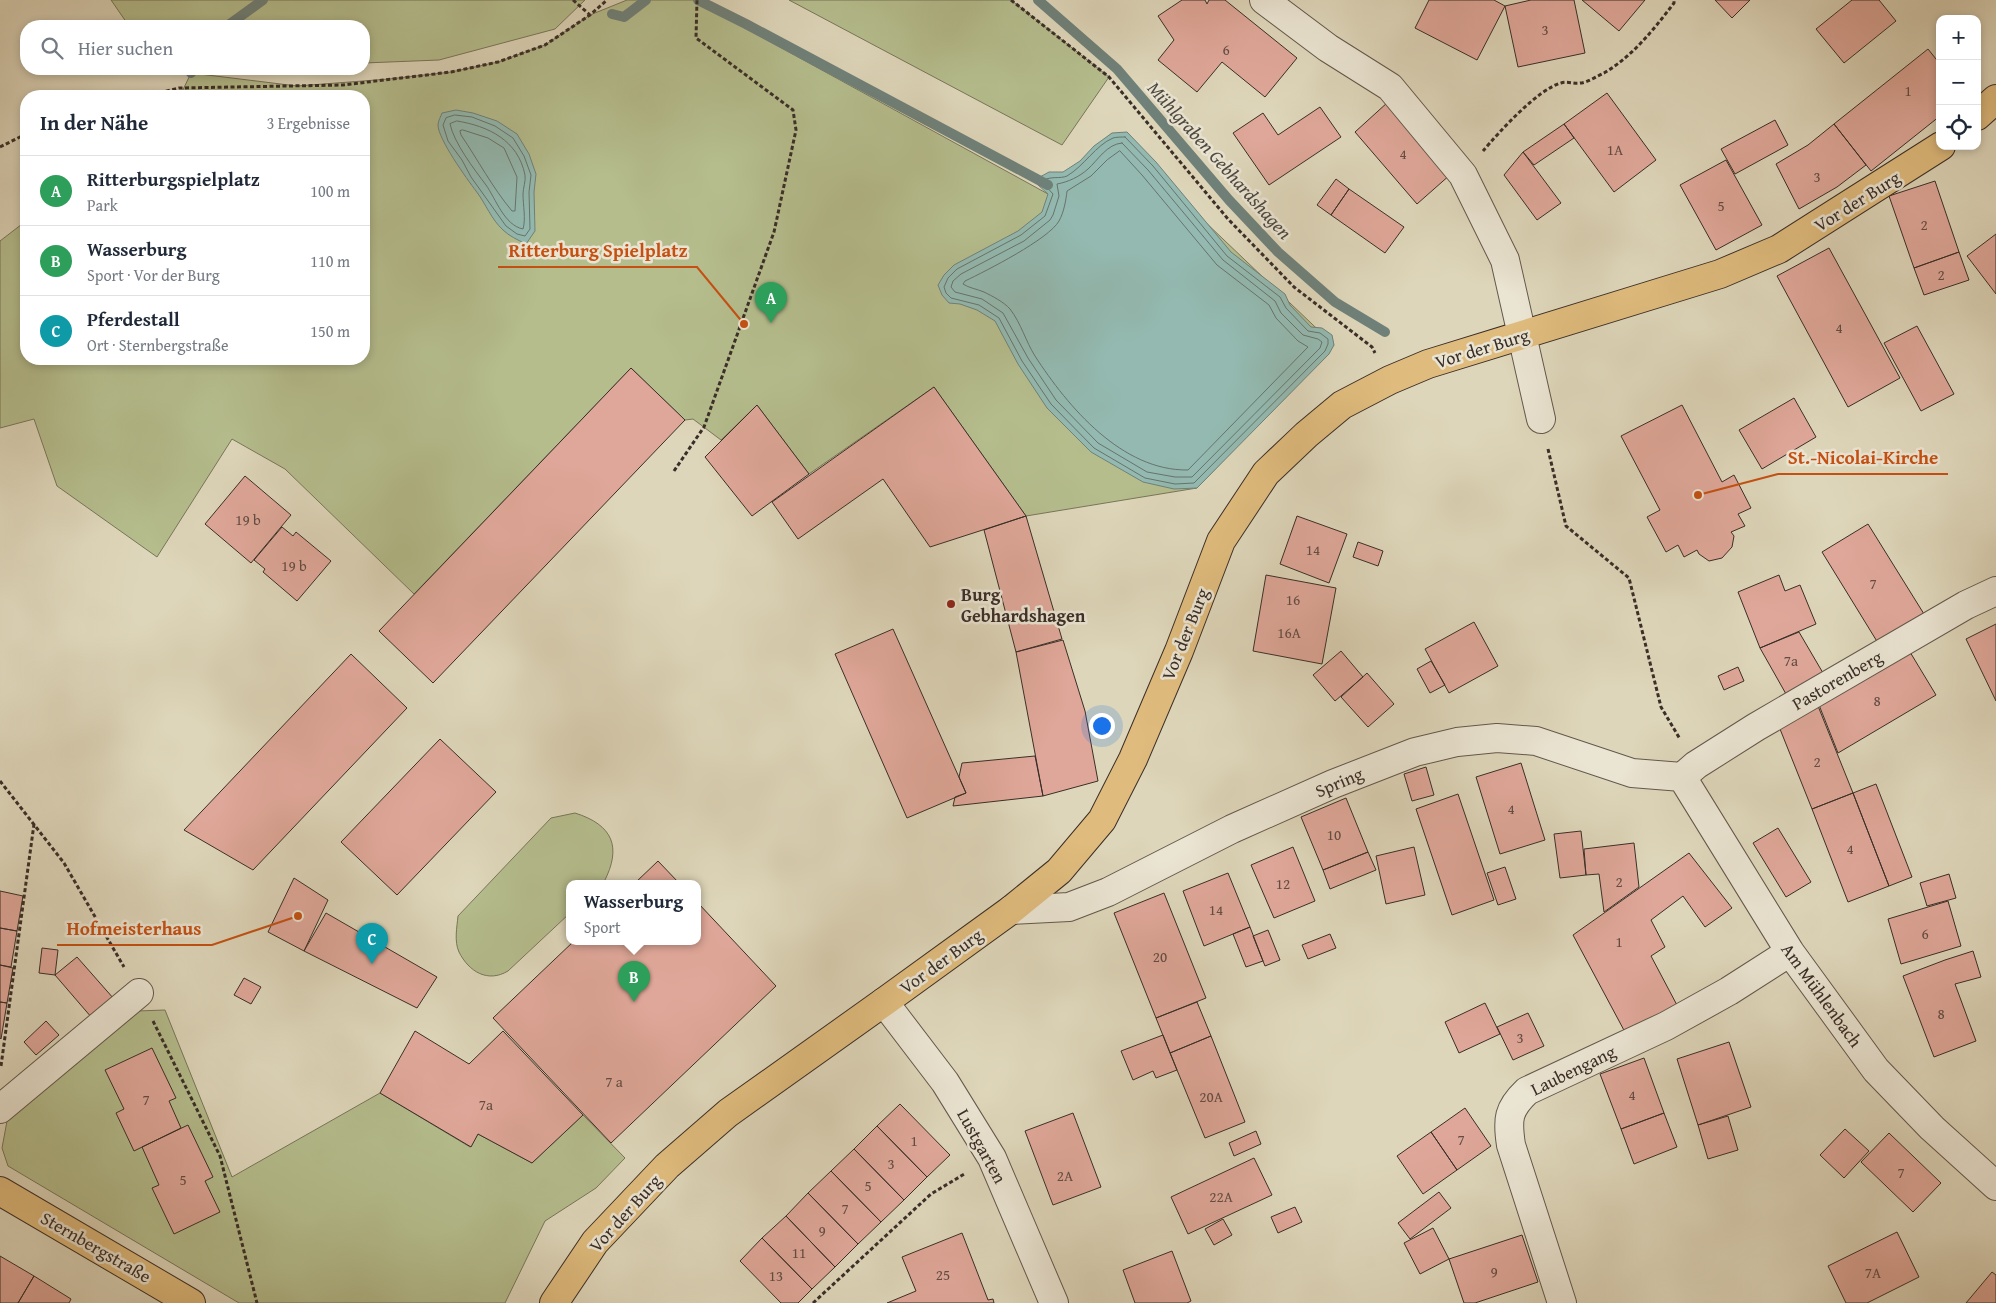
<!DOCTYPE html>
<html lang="de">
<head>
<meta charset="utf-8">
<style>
	:root { --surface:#fff; --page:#f6f6f7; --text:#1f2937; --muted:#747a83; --line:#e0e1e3; --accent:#8f2418 }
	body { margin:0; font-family:"Gentium Book Plus",serif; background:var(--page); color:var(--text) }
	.controls { position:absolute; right:15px; top:15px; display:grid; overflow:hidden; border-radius:10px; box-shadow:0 2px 8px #0003 }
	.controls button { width:45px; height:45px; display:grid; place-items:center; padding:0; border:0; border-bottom:1px solid var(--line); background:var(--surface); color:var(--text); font:25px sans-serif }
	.you { position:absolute; left:1101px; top:725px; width:18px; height:18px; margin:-12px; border:4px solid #fff; border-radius:50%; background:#1a73e8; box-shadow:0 0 0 8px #1a73e833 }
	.badge { display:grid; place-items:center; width:32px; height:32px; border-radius:50%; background:var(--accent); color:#fff; font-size:16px; font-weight:700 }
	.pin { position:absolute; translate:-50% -41px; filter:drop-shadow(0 1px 2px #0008) }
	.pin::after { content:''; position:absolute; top:26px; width:18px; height:15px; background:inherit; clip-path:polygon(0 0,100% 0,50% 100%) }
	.popup { position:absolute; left:566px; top:880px; width:135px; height:65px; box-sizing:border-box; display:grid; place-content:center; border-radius:10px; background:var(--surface); filter:drop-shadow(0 1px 4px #0005); font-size:16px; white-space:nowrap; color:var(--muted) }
	.popup b { font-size:19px; color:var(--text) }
	.popup::after { content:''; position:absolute; left:50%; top:100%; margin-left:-10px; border:10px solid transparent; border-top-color:var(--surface) }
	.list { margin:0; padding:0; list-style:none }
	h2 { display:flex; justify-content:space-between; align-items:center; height:65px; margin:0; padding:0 20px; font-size:21px }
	h2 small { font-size:16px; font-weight:400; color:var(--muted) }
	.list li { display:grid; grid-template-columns:32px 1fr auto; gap:15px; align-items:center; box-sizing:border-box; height:70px; padding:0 20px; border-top:1px solid var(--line) }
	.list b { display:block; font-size:19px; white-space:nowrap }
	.list p { margin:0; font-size:16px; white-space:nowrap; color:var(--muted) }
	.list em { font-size:16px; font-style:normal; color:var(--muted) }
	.icon { flex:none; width:28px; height:28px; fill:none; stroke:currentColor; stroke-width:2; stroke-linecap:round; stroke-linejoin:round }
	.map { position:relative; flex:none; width:1996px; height:1303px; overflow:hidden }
	.search { position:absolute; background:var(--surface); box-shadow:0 2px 8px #0003; left:20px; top:20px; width:350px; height:55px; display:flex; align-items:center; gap:12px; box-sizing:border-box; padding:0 18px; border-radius:20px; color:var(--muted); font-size:19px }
	.panel { position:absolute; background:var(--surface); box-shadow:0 2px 8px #0003; left:20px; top:90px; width:350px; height:275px; border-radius:20px }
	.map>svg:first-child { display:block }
	.green { fill:#b5bd8d; stroke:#78765a }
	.water { fill:#93b9b0; stroke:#6f817a }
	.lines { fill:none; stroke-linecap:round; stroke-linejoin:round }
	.shore { stroke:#66746c; stroke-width:1 }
	.stream { stroke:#6f817a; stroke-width:10 }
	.building { fill:#dfa799; stroke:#3a2e28 }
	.minor-casing { stroke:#63584c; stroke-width:30 }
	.major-casing { stroke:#3a2e28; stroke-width:30 }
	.path { stroke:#3a2e28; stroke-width:3; stroke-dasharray:4 2.5; stroke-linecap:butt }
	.minor { stroke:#eae4d2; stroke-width:28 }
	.major { stroke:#dfbb7d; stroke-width:28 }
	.poi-dot { fill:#8f2418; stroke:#eae4d2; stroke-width:2 }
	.labels { text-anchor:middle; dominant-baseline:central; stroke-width:5; stroke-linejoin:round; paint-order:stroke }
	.number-label { font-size:15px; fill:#634c44 }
	.street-label { font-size:18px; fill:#3a2e28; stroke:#eae4d2 }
	.poi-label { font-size:18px; font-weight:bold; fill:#3a2e28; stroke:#eae4d2; text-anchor:start }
	.water-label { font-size:19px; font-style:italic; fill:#4c4a43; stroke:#eae4d2 }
	.leader { fill:none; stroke:#c55012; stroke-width:2 }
	.callout-dot { fill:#c55012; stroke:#eae4d2; stroke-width:2 }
	.callout-label { font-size:19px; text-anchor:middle; font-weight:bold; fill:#c55012; stroke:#eae4d2; stroke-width:5; stroke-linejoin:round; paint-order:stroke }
</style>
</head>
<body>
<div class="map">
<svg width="1996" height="1303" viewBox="0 0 1996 1303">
	<rect width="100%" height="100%" fill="#ded6ba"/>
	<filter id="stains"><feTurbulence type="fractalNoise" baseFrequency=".004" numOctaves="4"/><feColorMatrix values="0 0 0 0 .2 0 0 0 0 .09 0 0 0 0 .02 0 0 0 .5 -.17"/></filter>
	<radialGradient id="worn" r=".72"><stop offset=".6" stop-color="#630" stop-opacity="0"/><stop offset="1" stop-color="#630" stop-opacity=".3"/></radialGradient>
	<path class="green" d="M111 0H585L555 29 439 60 364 63V26H129Z
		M627 0H694L1048 194 1112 133 1334 345 1197 488 1026 516 934 387 809 474 757 405 721 440 693 419 685 420 631 368 414 594 285 469 232 439 157 557 57 486 34 419 0 428V241L26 221V359H364V96H180L191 73 297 86 389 79 451 72 498 62 545 45 590 15Z
		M789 0H1011L1109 77 1062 145Z
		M575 813C613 825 622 847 604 882L570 883V913L508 971C488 983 469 972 459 952 454 941 457 927 458 916L551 818Z
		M165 1010 232 1177 380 1093 470 1147 478 1134 532 1163 583 1115 625 1158 596 1188 545 1221 505 1303H239L8 1166 2 1148 7 1121 137 1011Z"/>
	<path class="water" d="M456 110 473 113 497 121 517 134 529 154 536 174 534 192 535 231 526 244C518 240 509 236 503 230 491 219 486 204 476 191 467 179 438 139 438 125 438 121 441 116 442 113Z
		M1127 132 1156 162 1231 252 1285 294 1290 305 1311 327 1322 328 1332 335 1334 345 1329 354 1197 488 1174 489 1143 482 1091 452 1047 408 1018 364 995 321 977 310 960 304 949 303 942 295 938 285 944 275 954 265 1018 231 1042 212 1048 194 1037 184 1038 178 1049 172H1063L1080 161 1094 146 1112 133Z"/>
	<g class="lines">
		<path class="shore" d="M455 115 472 117 495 126 513 138 524 156 531 175 529 192 530 229 525 236 517 234 506 226 471 177 462 160 448 141 443 125 446 118Z
			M457 121C488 126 518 140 525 175 526 181 523 188 523 194 523 205 526 219 523 229 504 225 496 199 486 185 474 169 454 143 450 124Z
			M463 130 488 138 504 148 517 177 515 211H512C492 187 478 160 461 135L460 131Z
			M1125 137 1153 166 1227 256 1280 297 1286 308 1308 331 1320 333 1328 339V344L1325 351 1194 483 1175 484 1145 478 1094 448 1051 404 1022 361 999 318 979 305 951 298 946 293 944 287 948 278 957 269 1021 235 1045 216 1053 194 1044 184V180C1052 176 1060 179 1067 176 1084 166 1096 145 1113 138 1116 137 1122 137 1125 137Z
			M1122 143 1148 170 1223 260 1275 301 1281 313 1303 335 1318 339 1322 342 1320 348 1192 477H1175L1147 472 1098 443 1056 400 1028 358 1003 313 982 299 955 292 951 287 953 281 961 274 1024 241 1050 220 1053 215 1059 196 1057 184C1068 182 1079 177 1088 169 1098 160 1107 144 1122 143Z
			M1120 151 1142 175 1217 265 1269 305 1276 318 1298 341 1308 347 1188 470C1122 471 1068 407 1035 356 1026 342 1021 323 1010 309 1004 302 992 296 984 292 977 289 969 288 963 284L965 281C986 271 1049 239 1059 221 1064 212 1066 200 1067 191L1091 176 1107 160Z"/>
		<path class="stream" d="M698 0 746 24 1048 185
			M1038 0 1117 69 1229 200 1278 252 1335 302 1385 332
			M612 14 624 17 646 0
			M227 26 263 0
			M191 73 194 69"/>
	</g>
	<path class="building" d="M1182 0H1205L1207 4 1209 0H1225L1297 58 1265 97 1222 62 1197 92 1158 60 1174 40 1158 16Z
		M1429 0H1494L1505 6 1477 60 1415 28Z
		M1531 0H1574L1585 53 1518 67 1505 6Z
		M1582 0H1645L1619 31Z
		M1715 0H1750L1732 18Z
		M1852 0H1879L1896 21 1844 63 1816 29Z
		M1928 49 1940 64V116L1871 171 1834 124Z
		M1607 93 1656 160 1614 192 1564 124Z
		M1388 102 1451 174 1417 204 1355 132Z
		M1320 107 1341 137 1269 185 1233 133 1263 113 1278 135Z
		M1775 120 1788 145 1735 174 1721 149Z
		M1564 124 1574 138 1534 165 1523 152Z
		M1834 124 1866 165 1837 187 1799 209 1776 164 1808 145Z
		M1523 152 1561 203 1537 220 1504 175Z
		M1726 160 1762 225 1716 250 1680 185Z
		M1336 179 1349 189 1331 215 1317 205Z
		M1935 181 1959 252 1914 268 1889 196Z
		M1349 189 1404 227 1385 253 1331 215Z
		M1996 234V294L1967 256Z
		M1829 248 1900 378 1848 407 1777 276Z
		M1959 252 1969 280 1924 295 1914 268Z
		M1917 326 1954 394 1921 411 1884 343Z
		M631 368 685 420 433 683 379 631Z
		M934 387 1026 516 930 547 883 479 798 539 772 502Z
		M1794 398 1816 437 1762 469 1739 430Z
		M757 405 809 474 752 516 705 457Z
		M1682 405 1722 482 1734 475 1751 508 1738 514 1745 526 1731 532 1734 536 1732 547 1722 558 1709 561 1699 554 1697 550 1684 557 1678 545 1666 552 1647 517 1660 510 1621 436Z
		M245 476 291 515 251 563 205 524Z
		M1026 516 1062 639 1016 652 984 530Z
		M1297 516 1347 534 1329 583 1280 564Z
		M1868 524 1924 614 1878 643 1822 552Z
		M282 527 293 536 296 532 331 561 297 601 263 572 265 569 254 560Z
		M1358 542 1383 551 1378 566 1353 557Z
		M1266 575 1336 588 1322 664 1253 651Z
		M1779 575 1785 591 1800 585 1816 624 1760 648 1738 592Z
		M1474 622 1498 666 1449 693 1425 649Z
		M1996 624V701L1966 639Z
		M893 629 966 793 907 818 835 654Z
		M1799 632 1823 673 1786 694 1760 648Z
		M1063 640 1085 711 1098 781 1043 796 1016 652Z
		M1341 651 1363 677 1335 701 1313 675Z
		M1910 652 1936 695 1838 753 1819 705Z
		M351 654 407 708 253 870 184 830Z
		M1431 661 1445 685 1430 693 1417 669Z
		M1738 667 1744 681 1724 690 1718 676Z
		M1367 673 1394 704 1368 727 1341 697Z
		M1818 706 1853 793 1812 809 1780 729Z
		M440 739 496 792 397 895 341 842Z
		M1035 756 1043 796 953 806 955 797 966 793 959 777 962 763Z
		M1521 763 1545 840 1500 854 1476 777Z
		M1426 767 1434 795 1412 801 1404 774Z
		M1876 784 1912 877 1889 886 1853 793Z
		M1853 793 1889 886 1848 902 1812 809Z
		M1458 794 1494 900 1452 915 1416 809Z
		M1346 798 1368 852 1323 870 1301 817Z
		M1778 828 1811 882 1786 897 1753 843Z
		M1581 831 1586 875 1560 878 1554 834Z
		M1634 843 1639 887 1604 912 1599 874 1586 875 1584 849Z
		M1293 847 1315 901 1274 918 1251 865Z
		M1414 847 1425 895 1386 904 1376 856Z
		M1368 852 1376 870 1330 889 1323 870Z
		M1689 853 1732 908 1705 927 1683 896 1651 920 1665 947 1651 956 1678 1007 1626 1034 1573 935Z
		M658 861 679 883H635Z
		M1505 867 1516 899 1498 905 1487 873Z
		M1228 873 1250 927 1204 946 1183 891Z
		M1949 874 1956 898 1927 906 1920 883Z
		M294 878 328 900 304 951 268 932Z
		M0 891 23 896 17 931 0 928Z
		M1164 893 1206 998 1156 1018 1114 913Z
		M1948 901 1961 946 1901 964 1888 919Z
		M698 903 776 986 611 1143 493 1018 574 941H698Z
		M326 913 437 977 417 1008 304 951Z
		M1250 927 1263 961 1246 967 1233 934Z
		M0 928 17 931 11 967 0 965Z
		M1268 930 1280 960 1265 966 1253 936Z
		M1330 934 1336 948 1308 959 1302 945Z
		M42 948 58 950 55 975 39 973Z
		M1973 951 1981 977 1955 984 1976 1041 1934 1057 1903 976 1945 960Z
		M77 957 114 999 92 1018 55 975Z
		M0 965 13 968 7 1003 0 1002Z
		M244 978 261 987 251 1004 234 995Z
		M0 1002 7 1003 1 1039 0 1038Z
		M1197 1002 1211 1036 1170 1053 1156 1018Z
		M1485 1003 1500 1034 1459 1053 1445 1022Z
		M1528 1013 1544 1046 1513 1060 1497 1027Z
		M46 1021 59 1035 36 1055 24 1042Z
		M415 1031 469 1064 503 1031 583 1115 532 1163 478 1134 471 1147 380 1093Z
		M1163 1035 1177 1070 1156 1078 1153 1071 1133 1080 1121 1051Z
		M1211 1036 1245 1122 1205 1138 1170 1053Z
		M1729 1042 1751 1107 1698 1125 1677 1059Z
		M152 1048 176 1098 169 1101 181 1128 134 1151 116 1113 124 1109 105 1070Z
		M1644 1058 1664 1113 1621 1129 1600 1074Z
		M900 1104 950 1155 927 1177 877 1126Z
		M1465 1108 1491 1146 1457 1170 1431 1132Z
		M1073 1113 1101 1187 1053 1205 1025 1131Z
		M1664 1113 1677 1147 1634 1164 1621 1129Z
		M1728 1116 1738 1150 1708 1159 1698 1125Z
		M188 1125 213 1177 205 1181 220 1212 174 1234 152 1188 159 1185 142 1147Z
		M877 1126 927 1177 904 1200 854 1149Z
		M1845 1129 1869 1151 1844 1178 1820 1155Z
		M1256 1131 1261 1144 1234 1156 1229 1143Z
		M1431 1132 1457 1170 1423 1194 1397 1156Z
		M1889 1133 1941 1183 1913 1212 1861 1162Z
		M854 1149 904 1200 881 1222 831 1171Z
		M1254 1158 1272 1195 1188 1234 1171 1197Z
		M831 1171 881 1222 858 1244 808 1193Z
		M1439 1192 1451 1208 1410 1239 1398 1223Z
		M808 1193 858 1244 835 1267 786 1216Z
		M1295 1207 1302 1222 1278 1233 1271 1217Z
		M786 1216 835 1267 812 1289 762 1238Z
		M1223 1219 1232 1235 1214 1245 1205 1229Z
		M1433 1228 1449 1259 1420 1274 1404 1243Z
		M1897 1232 1919 1277 1867 1303H1846L1828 1266Z
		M962 1233 988 1300 993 1299 994 1303H887L916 1291 902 1257Z
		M1522 1235 1538 1282 1475 1303H1464L1449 1259Z
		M762 1238 812 1289 798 1303H781L740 1261Z
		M1172 1251 1191 1301 1187 1303H1135L1123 1270Z
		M0 1256 34 1276 18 1303H0Z
		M1992 1272 1996 1275V1303H1966Z
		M34 1276 71 1299 69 1303H18Z"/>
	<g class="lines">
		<g class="minor-casing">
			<path id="minor" d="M1264 0 1328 48 1390 87 1463 175 1505 260 1541 419
				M1682 777 1790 952 1876 1070 1932 1128 1996 1186
				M1682 777 1696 765 1756 727 1966 605 1996 591
				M1011 910 1069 907 1108 892 1232 829 1333 784 1415 752 1457 742 1497 738 1536 741 1632 773 1682 777
				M884 1002 945 1082 992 1158 1054 1303
				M0 1109 139 993
				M1562 1303 1511 1145C1507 1119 1508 1109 1527 1091L1666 1026 1729 991 1790 952"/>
		</g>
		<g class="major-casing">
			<path id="major" d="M1977 116 1996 99
				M0 1191 191 1303
				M554 1303 595 1242 667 1166 728 1113 884 1002 1011 910 1059 871 1102 820 1133 759 1179 651 1221 541 1266 473 1306 435 1342 405 1390 380 1428 364 1720 274 1779 249 1941 146"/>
		</g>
		<path class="path" d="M573 0 590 15
			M1011 0 1109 77 1228 219 1294 287 1372 347 1375 353
			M147 96 179 88 343 85 451 72 498 62 545 45 590 15 607 0
			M0 147 26 134
			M1483 151C1499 132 1538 89 1561 83 1567 81 1573 84 1580 83 1587 83 1597 76 1604 73 1633 56 1654 29 1674 3V0
			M1548 449 1566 526 1629 578 1661 707 1680 739
			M674 471 704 427 774 232 796 130 793 110 696 38 697 0
			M0 781 64 863 124 967
			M153 1021 220 1156 257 1303
			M1 1066 34 824
			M813 1303 931 1194 966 1173"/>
		<use href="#minor" class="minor"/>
		<use href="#major" class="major"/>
	</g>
	<circle class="poi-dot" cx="951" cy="604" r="5"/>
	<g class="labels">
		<g class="number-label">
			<text x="1545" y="29">3</text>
			<text x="1226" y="49">6</text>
			<text x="1908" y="90">1</text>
			<text x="1615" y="149">1A</text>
			<text x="1403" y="153">4</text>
			<text x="1817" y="176">3</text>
			<text x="1721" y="205">5</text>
			<text x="1924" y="224">2</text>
			<text x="1941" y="274">2</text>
			<text x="1839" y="327">4</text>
			<text x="248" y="519">19 b</text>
			<text x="1313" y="549">14</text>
			<text x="294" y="565">19 b</text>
			<text x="1873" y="583">7</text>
			<text x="1293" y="599">16</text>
			<text x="1289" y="632">16A</text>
			<text x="1791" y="660">7a</text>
			<text x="1877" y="700">8</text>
			<text x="1817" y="761">2</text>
			<text x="1511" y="808">4</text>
			<text x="1334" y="834">10</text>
			<text x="1850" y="848">4</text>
			<text x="1619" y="881">2</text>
			<text x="1283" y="883">12</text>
			<text x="1216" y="909">14</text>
			<text x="1925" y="933">6</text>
			<text x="1619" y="941">1</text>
			<text x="1160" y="956">20</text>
			<text x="1941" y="1013">8</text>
			<text x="1520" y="1037">3</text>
			<text x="614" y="1081">7 a</text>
			<text x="1632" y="1094">4</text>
			<text x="1211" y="1096">20A</text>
			<text x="146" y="1099">7</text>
			<text x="486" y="1104">7a</text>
			<text x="1461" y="1139">7</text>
			<text x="914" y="1140">1</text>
			<text x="891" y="1163">3</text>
			<text x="1901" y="1172">7</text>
			<text x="1065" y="1175">2A</text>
			<text x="183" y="1179">5</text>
			<text x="868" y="1185">5</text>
			<text x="1221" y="1196">22A</text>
			<text x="845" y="1208">7</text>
			<text x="822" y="1230">9</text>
			<text x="799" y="1252">11</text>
			<text x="1494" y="1271">9</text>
			<text x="1873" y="1272">7A</text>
			<text x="943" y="1274">25</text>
			<text x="776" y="1275">13</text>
		</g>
		<g class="street-label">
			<text transform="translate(1857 201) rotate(-32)">Vor der Burg</text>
			<text transform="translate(1482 348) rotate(-17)">Vor der Burg</text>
			<text transform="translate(1185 634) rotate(-68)">Vor der Burg</text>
			<text transform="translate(1837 680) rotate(-30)">Pastorenberg</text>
			<text transform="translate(1339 782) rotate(-23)">Spring</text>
			<text transform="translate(941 961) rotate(-36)">Vor der Burg</text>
			<text transform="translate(1822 995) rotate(54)">Am Mühlenbach</text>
			<text transform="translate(1573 1070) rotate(-26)">Laubengang</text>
			<text transform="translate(982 1146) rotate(61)">Lustgarten</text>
			<text transform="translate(625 1213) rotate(-48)">Vor der Burg</text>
			<text transform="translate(96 1247) rotate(30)">Sternbergstraße</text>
		</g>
		<g class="poi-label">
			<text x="961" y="594">Burg<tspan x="961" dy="21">Gebhardshagen</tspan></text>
		</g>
		<g class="water-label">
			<text transform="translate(1220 160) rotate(48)">Mühlgraben Gebhardshagen</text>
		</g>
	</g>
	<path class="leader" d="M744 324L697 267H498M1698 495L1778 474H1948M298 916L212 945H57"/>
	<g class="callout-dot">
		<circle cx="744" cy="324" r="5"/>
		<circle cx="1698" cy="495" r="5"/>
		<circle cx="298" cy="916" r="5"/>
	</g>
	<g class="callout-label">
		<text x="598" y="257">Ritterburg Spielplatz</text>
		<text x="1863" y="464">St.-Nicolai-Kirche</text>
		<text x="134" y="935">Hofmeisterhaus</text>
	</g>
	<rect width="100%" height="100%" filter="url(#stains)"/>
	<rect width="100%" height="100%" fill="url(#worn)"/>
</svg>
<div class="controls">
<button>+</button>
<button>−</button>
<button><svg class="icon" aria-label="locate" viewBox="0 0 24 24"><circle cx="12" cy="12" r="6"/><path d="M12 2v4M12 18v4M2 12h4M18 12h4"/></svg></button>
</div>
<div class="you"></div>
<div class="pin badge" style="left:771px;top:323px;background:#2e9e5b">A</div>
<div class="pin badge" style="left:634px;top:1002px;background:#2e9e5b">B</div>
<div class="popup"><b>Wasserburg</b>Sport</div>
<div class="pin badge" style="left:372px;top:964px;background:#0f9aa8">C</div>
<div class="search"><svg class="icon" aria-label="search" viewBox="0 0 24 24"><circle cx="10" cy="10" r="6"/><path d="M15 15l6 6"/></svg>Hier suchen</div>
<section class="panel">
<h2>In der Nähe<small>3 Ergebnisse</small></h2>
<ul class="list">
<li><span class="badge" style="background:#2e9e5b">A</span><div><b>Ritterburgspielplatz</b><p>Park</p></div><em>100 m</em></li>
<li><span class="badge" style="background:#2e9e5b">B</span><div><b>Wasserburg</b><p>Sport · Vor der Burg</p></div><em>110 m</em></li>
<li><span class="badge" style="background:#0f9aa8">C</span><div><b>Pferdestall</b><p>Ort · Sternbergstraße</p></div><em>150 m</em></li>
</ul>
</section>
</div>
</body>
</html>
